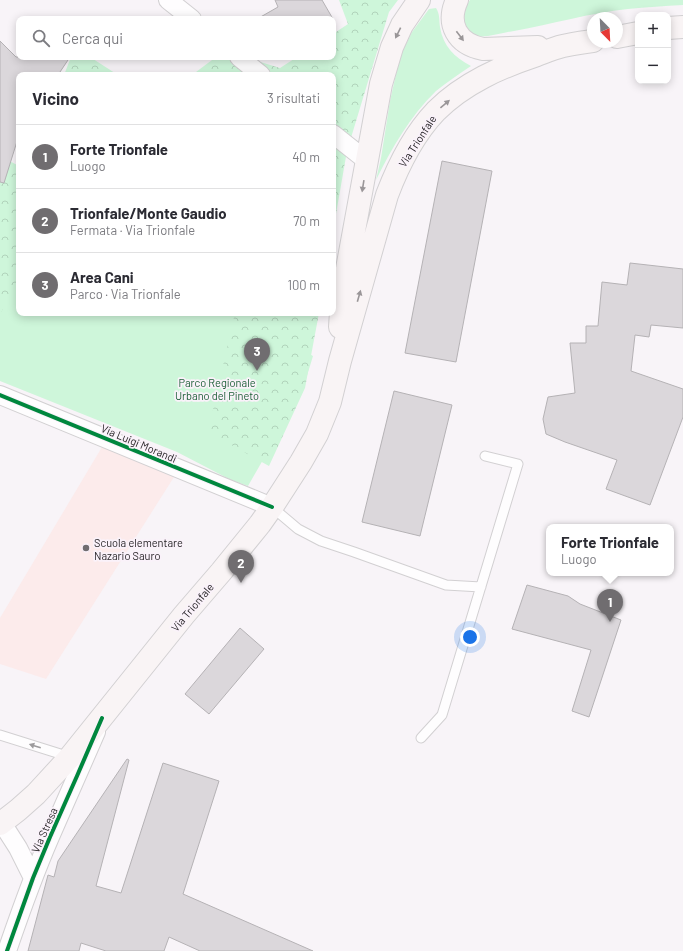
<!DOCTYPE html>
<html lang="it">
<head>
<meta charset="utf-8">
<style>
	:root { --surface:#fff; --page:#f7f7f7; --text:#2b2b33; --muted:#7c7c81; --line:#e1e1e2; --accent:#706d70 }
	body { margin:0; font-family:Barlow,sans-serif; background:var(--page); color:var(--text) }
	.controls { position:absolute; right:12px; top:12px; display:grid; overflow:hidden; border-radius:8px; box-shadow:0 2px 10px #0003 }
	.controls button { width:36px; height:36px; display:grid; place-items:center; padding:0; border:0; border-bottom:1px solid var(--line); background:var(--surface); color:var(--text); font:20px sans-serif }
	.compass { position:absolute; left:587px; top:12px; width:36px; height:36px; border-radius:50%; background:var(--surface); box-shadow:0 2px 10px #0003; rotate:156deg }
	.you { position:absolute; left:470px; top:637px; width:14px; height:14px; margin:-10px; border:3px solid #fff; border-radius:50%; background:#1a73e8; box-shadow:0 0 0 6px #1a73e833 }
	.badge { display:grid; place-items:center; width:26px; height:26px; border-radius:50%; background:var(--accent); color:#fff; font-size:13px; font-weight:700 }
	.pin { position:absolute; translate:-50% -33px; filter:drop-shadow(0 1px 2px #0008) }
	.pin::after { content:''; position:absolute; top:21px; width:14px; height:12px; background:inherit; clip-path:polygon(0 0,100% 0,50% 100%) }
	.popup { position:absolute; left:546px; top:524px; width:128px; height:52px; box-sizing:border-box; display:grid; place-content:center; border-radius:8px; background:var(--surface); filter:drop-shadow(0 1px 3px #0005); font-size:13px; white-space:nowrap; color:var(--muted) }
	.popup b { font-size:15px; color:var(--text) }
	.popup::after { content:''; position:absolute; left:50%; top:100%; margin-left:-8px; border:8px solid transparent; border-top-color:var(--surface) }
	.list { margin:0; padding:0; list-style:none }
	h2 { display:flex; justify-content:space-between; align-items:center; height:52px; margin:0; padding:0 16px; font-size:17px }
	h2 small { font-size:13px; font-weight:400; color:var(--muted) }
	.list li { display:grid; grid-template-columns:26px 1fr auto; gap:12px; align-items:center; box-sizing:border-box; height:64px; padding:0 16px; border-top:1px solid var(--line) }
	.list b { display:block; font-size:15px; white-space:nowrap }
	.list p { margin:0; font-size:13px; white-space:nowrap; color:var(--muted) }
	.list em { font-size:13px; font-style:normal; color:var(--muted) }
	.icon { flex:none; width:22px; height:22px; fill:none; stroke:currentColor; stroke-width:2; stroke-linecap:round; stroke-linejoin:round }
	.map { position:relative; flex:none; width:683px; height:951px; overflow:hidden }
	.search { position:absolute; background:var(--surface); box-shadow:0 2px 10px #0003; left:16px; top:16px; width:320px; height:44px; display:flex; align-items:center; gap:10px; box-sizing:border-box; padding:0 14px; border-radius:8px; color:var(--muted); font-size:15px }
	.panel { position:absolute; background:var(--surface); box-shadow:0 2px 10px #0003; left:16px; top:72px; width:320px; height:244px; border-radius:8px }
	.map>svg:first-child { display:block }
	.education { fill:#fcebeb }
	.green { fill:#cef6da }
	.forest { fill:url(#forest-crowns) }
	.building { fill:#dbd7db; stroke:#b5b2b5 }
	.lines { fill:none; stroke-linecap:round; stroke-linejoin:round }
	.lane-casing { stroke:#d2d0d2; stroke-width:11 }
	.street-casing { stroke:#d2d0d2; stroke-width:20 }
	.secondary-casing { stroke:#d2d0d2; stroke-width:24 }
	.lane { stroke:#fefdfe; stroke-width:9 }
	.street { stroke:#fefdfe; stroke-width:18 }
	.secondary { stroke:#f9f4f5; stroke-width:22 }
	.cycleway-casing { stroke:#faf2fa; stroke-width:6 }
	.cycleway { stroke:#00873e; stroke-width:4 }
	.oneway { fill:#9a9698 }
	.oneway2 { fill:#9d9b9d }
	.poi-dot { fill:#706d70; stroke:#faf2fa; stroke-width:1.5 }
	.labels { text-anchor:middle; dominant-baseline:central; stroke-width:3.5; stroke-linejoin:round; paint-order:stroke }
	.street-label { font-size:11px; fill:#272427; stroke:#faf2fa }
	.park-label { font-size:11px; fill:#1a5d35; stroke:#faf2fa }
	.poi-label { font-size:11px; fill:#272427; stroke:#faf2fa; text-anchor:start }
</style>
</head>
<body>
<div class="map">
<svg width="683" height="951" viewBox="0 0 683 951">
	<defs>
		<pattern id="forest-crowns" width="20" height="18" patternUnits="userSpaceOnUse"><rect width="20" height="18" fill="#cef6da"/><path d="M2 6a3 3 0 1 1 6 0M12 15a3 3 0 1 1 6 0" fill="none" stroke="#b1d3bb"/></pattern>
	</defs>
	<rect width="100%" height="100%" fill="#f8f4f8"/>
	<path class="education" d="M102 447 174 477 46 679 0 664V618Z"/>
	<path class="green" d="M470 0H683V5C665 6 646 7 628 9 590 13 552 24 514 31 504 32 482 40 472 35 464 31 463 19 464 11 465 7 468 3 470 0Z
		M436 8C440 14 439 20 440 27 443 46 454 57 471 66 459 74 447 82 436 91 410 116 392 148 376 180L381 158 390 101 400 56 412 32 429 9Z
		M0 167 19 179V313H317L301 349 313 356 302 392 248 486 231 480 177 452 40 397 0 381Z"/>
	<path class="forest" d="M339 0H398L389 12 347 151 333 231V75H192L216 57H244L280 68 297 57H333V34L348 24Z
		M71 57H90L118 75H64Z
		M0 156 19 166V281L0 314Z
		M235 313H319L305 388 269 466 208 432Z"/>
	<path class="building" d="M275 0H322L333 19H257L278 7Z
		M0 41 16 57H70L58 75H19V135L4 183 0 182Z
		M442 161 492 171 456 362 405 353Z
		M630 263 683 269V328L651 325 649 337 635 335 631 371 683 389V417L650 505 606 489 617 460 565 442 546 434 543 419 548 397 575 393 570 343H586V326H598L602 282 627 285Z
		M394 391 452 405 420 536 362 522Z
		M527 585 568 596 580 604 621 620 589 717 572 711 591 650 512 629Z
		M240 628 264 649 209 714 185 694Z
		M127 759 129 760 96 886 121 893 163 763 219 781 183 894 313 951H200L169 937 164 951H106L81 943 79 951H28L48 875 54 877 58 861Z"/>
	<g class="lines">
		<g class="lane-casing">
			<path id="lane" d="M272 507 298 529 321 541 354 552 446 585 481 587
				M0 735 70 757
				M421 738 442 715 518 464 485 456"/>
		</g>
		<g class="street-casing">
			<path id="street" d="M168 0 192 19
				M239 57 261 75
				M333 134 367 161
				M0 395 272 507
				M2 823 18 848 33 878
				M7 951C20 913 34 874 50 837 65 802 81 767 96 732"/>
		</g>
		<g class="secondary-casing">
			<path id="secondary" d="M457 0C446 24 457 44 483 49L538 47
				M668 28 683 27
				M617 37 638 33
				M340 327 342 296 381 84 392 47 402 25 419 0
				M0 824 18 810 36 794 70 757 184 615 221 572 260 524 272 507 301 462 317 434 330 402 340 361 387 195C398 166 414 134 436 111 464 83 501 67 537 55 545 52 554 48 563 46 573 44 583 42 593 41"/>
		</g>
		<use href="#lane" class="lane"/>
		<use href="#street" class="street"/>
		<use href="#secondary" class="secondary"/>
		<g class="cycleway-casing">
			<path id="cycleway" d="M0 395 272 507
				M7 951 33 878 50 837 77 776 102 718"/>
		</g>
		<use href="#cycleway" class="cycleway"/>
	</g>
	<defs><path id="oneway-solid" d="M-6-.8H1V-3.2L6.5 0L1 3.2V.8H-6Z"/></defs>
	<g class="oneway">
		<use href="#oneway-solid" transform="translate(398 33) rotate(116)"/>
		<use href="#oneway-solid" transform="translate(460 36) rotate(53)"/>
		<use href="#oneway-solid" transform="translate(445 104) rotate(-40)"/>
		<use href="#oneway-solid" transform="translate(363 186) rotate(99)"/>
		<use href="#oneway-solid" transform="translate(359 296) rotate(-74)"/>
	</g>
	<use class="oneway2" href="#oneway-solid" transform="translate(35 746) rotate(-163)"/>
	<circle class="poi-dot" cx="86" cy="548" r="4"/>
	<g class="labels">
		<g class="street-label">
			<text transform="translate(417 141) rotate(-57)">Via Trionfale</text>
			<text transform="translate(139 443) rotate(23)">Via Luigi Morandi</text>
			<text transform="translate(192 607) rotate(-50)">Via Trionfale</text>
			<text transform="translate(44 830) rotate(-66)">Via Stresa</text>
		</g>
		<g class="park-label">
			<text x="217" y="382">Parco Regionale<tspan x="217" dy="13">Urbano del Pineto</tspan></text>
		</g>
		<g class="poi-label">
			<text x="94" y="542">Scuola elementare<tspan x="94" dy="13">Nazario Sauro</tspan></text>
		</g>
	</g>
</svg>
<div class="controls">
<button>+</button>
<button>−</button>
</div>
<svg class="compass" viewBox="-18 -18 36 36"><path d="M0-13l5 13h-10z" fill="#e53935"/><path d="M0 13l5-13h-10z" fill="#7c7c81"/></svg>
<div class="you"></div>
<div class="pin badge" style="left:610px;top:622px">1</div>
<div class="popup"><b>Forte Trionfale</b>Luogo</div>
<div class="pin badge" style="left:241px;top:583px">2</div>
<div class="pin badge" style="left:257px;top:371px">3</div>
<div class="search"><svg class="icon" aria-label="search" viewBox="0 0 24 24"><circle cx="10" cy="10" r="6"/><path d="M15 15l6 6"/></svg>Cerca qui</div>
<section class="panel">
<h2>Vicino<small>3 risultati</small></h2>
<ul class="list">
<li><span class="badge">1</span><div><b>Forte Trionfale</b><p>Luogo</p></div><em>40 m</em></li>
<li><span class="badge">2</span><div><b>Trionfale/Monte Gaudio</b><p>Fermata · Via Trionfale</p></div><em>70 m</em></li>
<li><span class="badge">3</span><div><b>Area Cani</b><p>Parco · Via Trionfale</p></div><em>100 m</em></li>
</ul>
</section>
</div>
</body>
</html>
